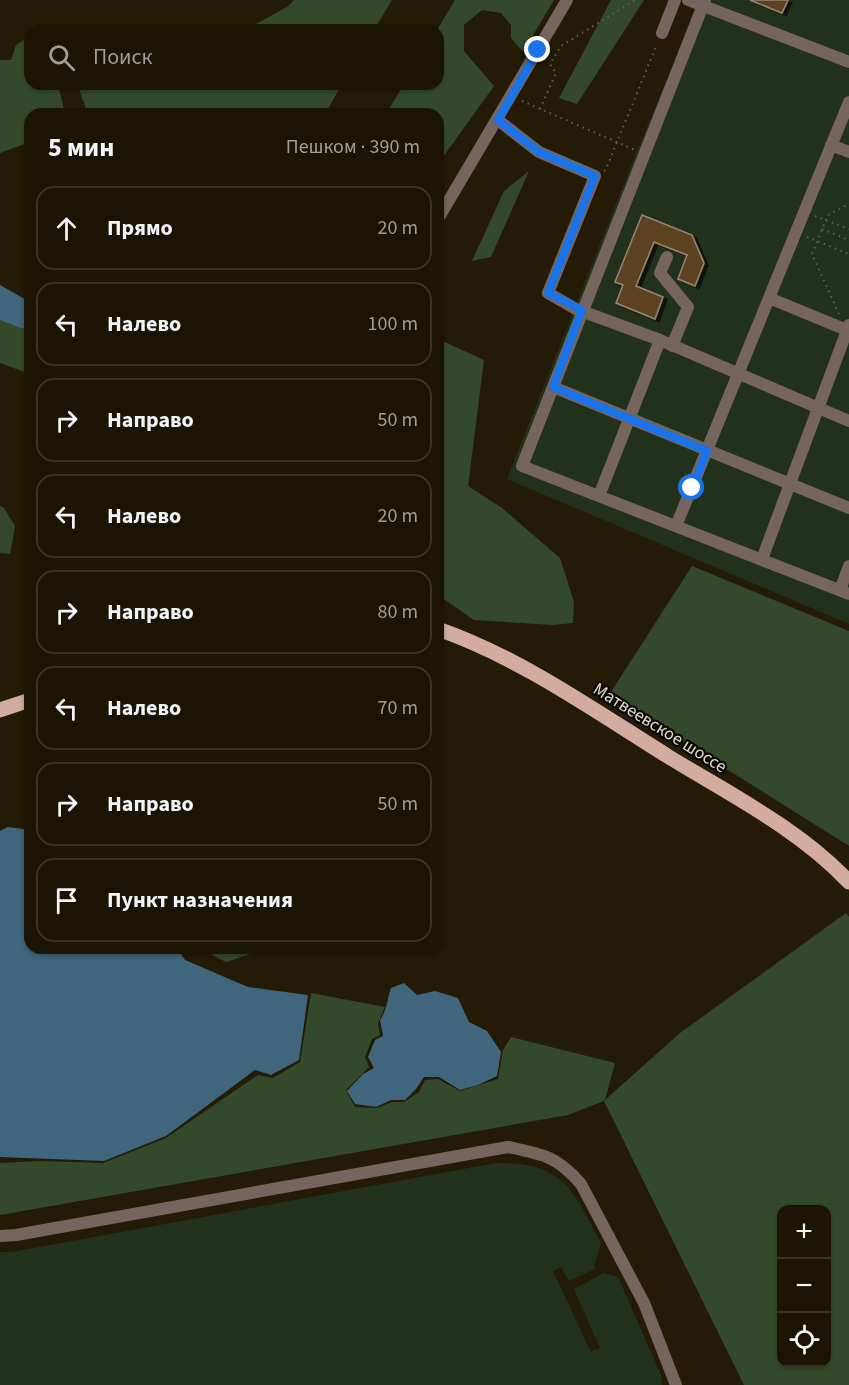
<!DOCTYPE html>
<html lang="ru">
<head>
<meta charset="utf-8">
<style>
	:root { --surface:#1b1404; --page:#282113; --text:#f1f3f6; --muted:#a09e9a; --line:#393326 }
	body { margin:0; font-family:"Source Sans 3",sans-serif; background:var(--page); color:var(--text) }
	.controls { position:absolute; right:18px; bottom:18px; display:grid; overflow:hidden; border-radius:12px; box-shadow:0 2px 4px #0004 }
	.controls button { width:54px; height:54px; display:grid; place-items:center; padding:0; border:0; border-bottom:2px solid var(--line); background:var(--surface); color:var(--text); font:30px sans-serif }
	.stop { position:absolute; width:18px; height:18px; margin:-14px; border:4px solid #1a73e8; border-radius:50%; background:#fff }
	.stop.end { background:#1a73e8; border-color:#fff; box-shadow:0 2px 6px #0008 }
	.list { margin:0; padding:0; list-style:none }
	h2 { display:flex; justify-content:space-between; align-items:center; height:78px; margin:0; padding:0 24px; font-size:26px }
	h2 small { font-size:20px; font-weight:400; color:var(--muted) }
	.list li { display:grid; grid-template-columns:39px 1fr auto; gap:18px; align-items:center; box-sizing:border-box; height:84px; margin:0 12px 12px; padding:0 12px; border:2px solid var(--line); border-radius:18px }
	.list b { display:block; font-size:22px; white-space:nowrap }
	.list em { font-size:20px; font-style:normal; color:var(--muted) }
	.icon { flex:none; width:33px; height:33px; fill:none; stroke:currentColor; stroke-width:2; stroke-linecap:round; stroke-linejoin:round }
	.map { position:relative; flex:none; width:849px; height:1385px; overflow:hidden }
	.search { position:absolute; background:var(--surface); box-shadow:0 2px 4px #0004; left:24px; top:24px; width:420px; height:66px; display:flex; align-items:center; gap:15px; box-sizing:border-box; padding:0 21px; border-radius:18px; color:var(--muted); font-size:22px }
	.panel { position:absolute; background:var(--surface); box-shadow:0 2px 4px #0004; left:24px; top:108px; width:420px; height:846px; border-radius:18px }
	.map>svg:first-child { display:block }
	.green { fill:#22311b }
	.forest { fill:#34492a; fill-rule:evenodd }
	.water { fill:#3f667d }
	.building { fill:#5d4324; stroke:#978570; stroke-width:1.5; filter:url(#shadow) }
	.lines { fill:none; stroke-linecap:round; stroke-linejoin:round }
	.path { stroke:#665e4c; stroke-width:2; stroke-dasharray:1.5 4.5; stroke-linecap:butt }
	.minor { stroke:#76645e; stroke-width:12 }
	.major { stroke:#d3ac9f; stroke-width:15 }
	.route { stroke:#1a73e8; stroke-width:8 }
	.labels { text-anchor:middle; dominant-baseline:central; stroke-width:4.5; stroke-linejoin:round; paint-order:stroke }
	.street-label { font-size:18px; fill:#e1dbce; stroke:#0a0702 }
</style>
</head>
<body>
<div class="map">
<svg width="849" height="1385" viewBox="0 0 849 1385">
	<defs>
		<filter id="shadow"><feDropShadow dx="4" dy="2.5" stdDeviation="0" flood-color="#0009"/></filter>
	</defs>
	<rect width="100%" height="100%" fill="#241b06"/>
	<path class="green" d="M700 0H849V624L507 479 637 151Z
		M496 1163C563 1162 573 1189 601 1243L594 1266 595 1269 569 1281 561 1267 553 1271 591 1352 600 1348 574 1289 604 1273 618 1277 661 1375 662 1385H0V1252H12Z"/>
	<path class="forest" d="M294 0H392L374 30H245L287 7Z
		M455 0H554L523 52 511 38V25L501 13 482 10 464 25V51L494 86 438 164V114H386L404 84H438L437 30Z
		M611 0H644L577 104 559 98Z
		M30 36V84H58L65 114H30V142L0 153V60H11L16 45Z
		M77 84H342L325 114H88Z
		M529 171 491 257 472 261 504 191Z
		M0 320 20 328H30V374L0 363Z
		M438 339 484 360 468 486 502 508 560 558 574 602 573 623 553 625 474 620 438 595Z
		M0 506 4 508 15 526 10 554 0 553Z
		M692 566 849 631V846L609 695Z
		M846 913 849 917V1385H744L604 1101 568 1115 0 1215V1163L41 1161 103 1163 166 1138 258 1075 273 1078 300 1062 311 993 385 1007 378 1023 380 1035 372 1039 365 1057 369 1067 346 1090 355 1107 377 1108 392 1102H404L419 1092 425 1080 438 1079 460 1091 498 1079 503 1050 511 1037 615 1063 605 1100 680 1033ZM782 1210H826V1362H782Z
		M198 948H269L226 962Z"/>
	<path class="water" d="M0 285 30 302V328H20L0 320Z
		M8 827 30 830V948H177L185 960 248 987 308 995 299 1060 271 1075 255 1070 166 1136 104 1161 0 1157V831Z
		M404 983 417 995 435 991 458 998 469 1022 487 1031 501 1052 497 1076 478 1085 460 1090 439 1077H424L416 1089 405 1100H391L376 1107 355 1104 347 1091 363 1074 374 1068 368 1057 375 1040 383 1036 380 1020C387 1010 387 1000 391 988Z"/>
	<path class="building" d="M750 0H788L782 13Z
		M642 215 692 235 704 263 695 286 678 279 687 255 654 242 636 286 663 297 655 319 616 303 623 285 615 282Z"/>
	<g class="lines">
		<path class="path" d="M522 101 635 150
			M540 109 556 73 550 64 561 46 635 0
			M604 171 606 169 657 44
			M815 216 849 229
			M822 229 849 240
			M807 237 849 254
			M839 314 812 254 828 215 849 204"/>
		<path class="minor" d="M688 0 849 62
			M705 0 522 466 849 594
			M662 33 675 0
			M498 120 539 152 595 176 548 293 576 309 660 340 849 421
			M831 145 849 152
			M438 219 567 0
			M667 257 660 273 688 307 672 346
			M769 298 849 331
			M553 387 849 508
			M599 496 660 340
			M676 526 849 102
			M762 559 849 325
			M840 590 849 566
			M0 1236 16 1235 508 1147C542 1154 557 1156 581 1184L644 1303 676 1385"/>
		<path class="major" d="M438 629C521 658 595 711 669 757 731 795 799 829 849 882
			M0 710 30 700"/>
	</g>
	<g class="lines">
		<path class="route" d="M538 50 498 120 539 152 595 176 548 293 582 310 553 387 707 451 692 488"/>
	</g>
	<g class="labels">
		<g class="street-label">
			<text transform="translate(660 728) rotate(32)">Матвеевское шоссе</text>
		</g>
	</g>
</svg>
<div class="controls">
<button>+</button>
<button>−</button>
<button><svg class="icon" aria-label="locate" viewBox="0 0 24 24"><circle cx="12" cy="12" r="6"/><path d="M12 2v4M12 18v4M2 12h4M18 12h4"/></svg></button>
</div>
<div class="stop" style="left:692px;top:488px"></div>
<div class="stop end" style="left:538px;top:50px"></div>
<div class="search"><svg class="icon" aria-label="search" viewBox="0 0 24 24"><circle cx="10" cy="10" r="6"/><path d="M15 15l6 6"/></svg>Поиск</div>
<section class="panel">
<h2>5 мин<small>Пешком · 390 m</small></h2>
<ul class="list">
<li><svg class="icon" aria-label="ahead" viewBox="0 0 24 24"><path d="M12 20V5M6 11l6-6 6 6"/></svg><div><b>Прямо</b></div><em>20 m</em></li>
<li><svg class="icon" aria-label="left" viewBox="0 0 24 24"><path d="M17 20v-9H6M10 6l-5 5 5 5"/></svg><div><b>Налево</b></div><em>100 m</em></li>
<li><svg class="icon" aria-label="right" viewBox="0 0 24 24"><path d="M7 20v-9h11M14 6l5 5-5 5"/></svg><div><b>Направо</b></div><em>50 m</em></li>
<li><svg class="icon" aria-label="left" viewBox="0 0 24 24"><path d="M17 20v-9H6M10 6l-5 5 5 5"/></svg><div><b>Налево</b></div><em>20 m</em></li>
<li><svg class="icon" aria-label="right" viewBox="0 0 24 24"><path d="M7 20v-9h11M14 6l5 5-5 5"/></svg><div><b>Направо</b></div><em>80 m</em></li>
<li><svg class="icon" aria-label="left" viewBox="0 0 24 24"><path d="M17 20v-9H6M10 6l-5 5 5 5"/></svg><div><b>Налево</b></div><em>70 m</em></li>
<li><svg class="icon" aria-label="right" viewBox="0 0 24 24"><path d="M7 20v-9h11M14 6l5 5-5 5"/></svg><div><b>Направо</b></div><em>50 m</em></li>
<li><svg class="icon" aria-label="arrive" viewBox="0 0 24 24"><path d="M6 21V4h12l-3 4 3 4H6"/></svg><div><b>Пункт назначения</b></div></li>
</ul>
</section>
</div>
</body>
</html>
